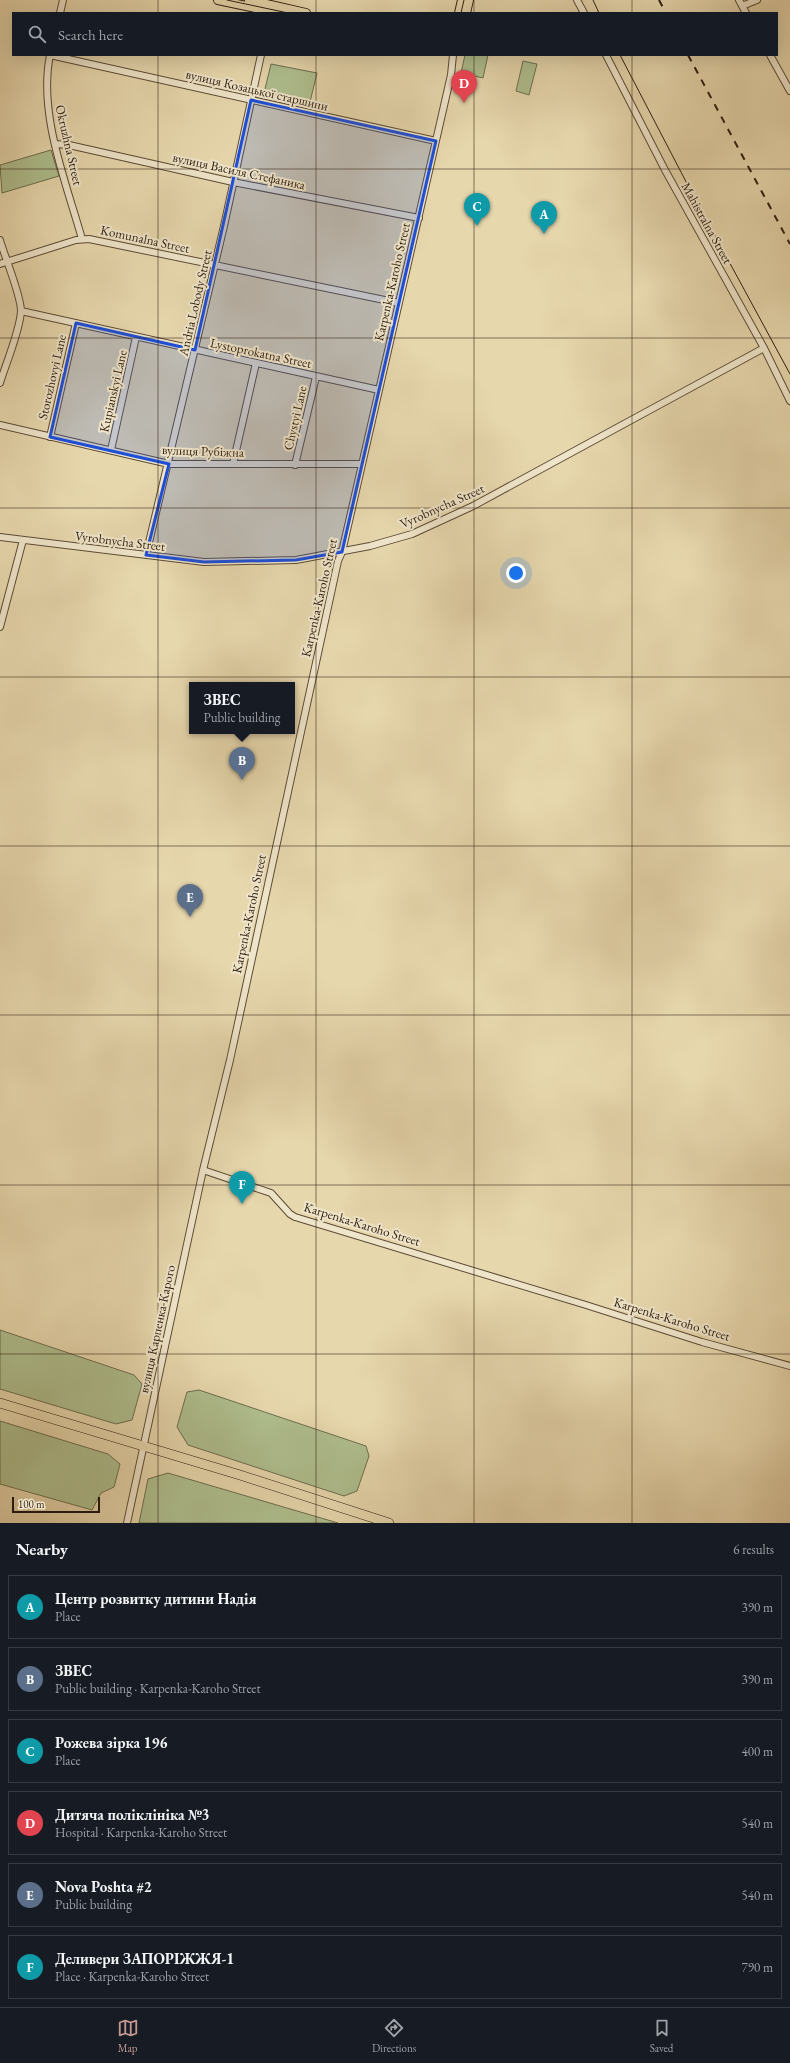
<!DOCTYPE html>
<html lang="en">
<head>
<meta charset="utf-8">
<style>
	:root { --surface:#171b24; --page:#20242c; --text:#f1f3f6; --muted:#9ea1a6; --line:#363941; --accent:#c59692 }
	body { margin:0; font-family:"EB Garamond",serif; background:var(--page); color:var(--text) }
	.scale { position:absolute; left:12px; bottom:10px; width:88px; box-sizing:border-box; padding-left:4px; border:2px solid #2e1d0f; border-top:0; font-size:11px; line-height:14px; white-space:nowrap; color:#2e1d0f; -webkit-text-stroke:3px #efe5ca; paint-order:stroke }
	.you { position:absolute; left:516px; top:573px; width:14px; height:14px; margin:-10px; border:3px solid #fff; border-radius:50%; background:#1a73e8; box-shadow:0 0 0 6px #1a73e833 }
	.badge { display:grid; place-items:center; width:26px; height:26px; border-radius:50%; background:var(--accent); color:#fff; font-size:13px; font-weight:700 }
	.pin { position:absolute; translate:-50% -33px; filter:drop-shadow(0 1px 2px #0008) }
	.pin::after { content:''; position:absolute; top:21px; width:14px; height:12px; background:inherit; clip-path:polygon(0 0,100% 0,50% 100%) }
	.popup { position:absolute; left:189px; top:682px; width:106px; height:52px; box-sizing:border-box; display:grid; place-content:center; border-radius:0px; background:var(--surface); filter:drop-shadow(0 1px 3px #0005); font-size:13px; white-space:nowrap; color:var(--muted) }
	.popup b { font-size:15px; color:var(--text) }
	.popup::after { content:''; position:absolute; left:50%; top:100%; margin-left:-8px; border:8px solid transparent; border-top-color:var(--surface) }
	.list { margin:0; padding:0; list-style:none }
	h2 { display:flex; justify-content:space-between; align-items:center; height:52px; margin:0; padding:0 16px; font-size:17px }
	h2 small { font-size:13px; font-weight:400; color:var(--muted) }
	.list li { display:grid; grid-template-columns:26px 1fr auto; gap:12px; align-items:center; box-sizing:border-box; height:64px; margin:0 8px 8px; padding:0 8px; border:1px solid var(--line); border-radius:0px }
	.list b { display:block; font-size:15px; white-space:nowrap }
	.list p { margin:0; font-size:13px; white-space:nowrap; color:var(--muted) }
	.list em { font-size:13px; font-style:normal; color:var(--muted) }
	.icon { flex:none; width:22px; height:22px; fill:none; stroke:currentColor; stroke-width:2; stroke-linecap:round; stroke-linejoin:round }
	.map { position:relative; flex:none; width:790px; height:1523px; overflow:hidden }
	.search { position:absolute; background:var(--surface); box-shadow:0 4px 16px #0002; left:12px; right:12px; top:12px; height:44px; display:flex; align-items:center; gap:10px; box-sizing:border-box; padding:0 14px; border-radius:0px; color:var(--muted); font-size:15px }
	.sheet { height:484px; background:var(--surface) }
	nav { display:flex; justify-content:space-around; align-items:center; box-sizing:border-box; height:56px; border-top:1px solid var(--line); background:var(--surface); font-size:11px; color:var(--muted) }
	nav a { display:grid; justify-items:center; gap:2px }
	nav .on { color:var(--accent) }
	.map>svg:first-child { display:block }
	.green { fill:#afbf8f; stroke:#6e6e4f }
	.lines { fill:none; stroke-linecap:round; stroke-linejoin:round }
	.minor-casing { stroke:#5c4c36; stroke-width:8 }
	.major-casing { stroke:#2e1d0f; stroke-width:10 }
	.highway-casing { stroke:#2e1d0f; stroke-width:10 }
	.minor { stroke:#efe5ca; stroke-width:6 }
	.major { stroke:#e7d7ad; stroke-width:8 }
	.highway { stroke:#e7d7ad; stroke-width:9 }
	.tram { stroke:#2e1d0f; stroke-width:1 }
	.rail { stroke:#2e1d0f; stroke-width:2; stroke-dasharray:7 7; stroke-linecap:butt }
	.marked { fill:#1d4ed8; fill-opacity:0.2; stroke:#1d4ed8; stroke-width:3; stroke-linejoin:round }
	.grid { fill:none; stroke:#2e1d0f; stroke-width:1; stroke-opacity:0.55 }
	.labels { text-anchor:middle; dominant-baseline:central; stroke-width:4; stroke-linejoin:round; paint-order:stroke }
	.street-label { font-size:13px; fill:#2e1d0f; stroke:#efe5ca }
</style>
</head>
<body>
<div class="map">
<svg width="790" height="1523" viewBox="0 0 790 1523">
	<rect width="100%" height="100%" fill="#e7d7ad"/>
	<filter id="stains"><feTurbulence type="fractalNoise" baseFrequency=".005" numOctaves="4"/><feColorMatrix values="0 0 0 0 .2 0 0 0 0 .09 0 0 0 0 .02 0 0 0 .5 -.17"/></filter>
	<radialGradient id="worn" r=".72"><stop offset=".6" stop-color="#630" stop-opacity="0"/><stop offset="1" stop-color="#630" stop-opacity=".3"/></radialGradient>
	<path class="green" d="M465 55H488L483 78 461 73Z
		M523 61 537 64 529 95 516 91Z
		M271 64 317 73 310 102 264 93Z
		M51 150 59 176 2 193 0 165Z
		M0 1330 134 1375 142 1384 132 1420 116 1424 0 1389Z
		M199 1390 366 1446 369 1456 357 1491 344 1496 188 1445 177 1427 187 1392Z
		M0 1421 108 1454 120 1464 114 1487 101 1493 92 1510 0 1484Z
		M168 1473 338 1523H139L148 1479Z"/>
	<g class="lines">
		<g class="minor-casing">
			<path id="minor" d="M577 0 584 13
				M739 0 746 13
				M742 6 757 0
				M60 13 63 0
				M50 55 436 141
				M50 55C38 114 66 182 82 239
				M453 55 451 75 342 552 338 561 230 1060 203 1170 271 1193 290 1214 295 1217 586 1305 702 1342 790 1366
				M606 55 665 170 764 348 790 401
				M770 55 790 91
				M56 144 69 145 233 182 419 218
				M0 240C5 258 21 295 21 311 20 331 6 363 0 383
				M0 264 76 240 89 239 399 303
				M21 311 379 390
				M0 425 169 464H362
				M50 437 76 323
				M111 450 136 337
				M233 464 256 363
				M295 465 316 377
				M0 537 204 562 296 560 370 546 412 534 473 506 764 348
				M146 555 224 226 261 55
				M0 627 23 540
				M127 1523 203 1170"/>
		</g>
		<g class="major-casing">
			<path id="major" d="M218 0 279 13
				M249 0 306 13
				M459 13 462 0
				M466 13 469 0"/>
		</g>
		<g class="highway-casing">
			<path id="highway" d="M0 1403 240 1475 389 1523"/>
		</g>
		<use href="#minor" class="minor"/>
		<use href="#major" class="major"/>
		<use href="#highway" class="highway"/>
		<path class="tram" d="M227 0 288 13
			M593 0 599 13
			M461 13 464 0
			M620 55 694 197 790 374"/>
		<path class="rail" d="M659 0 666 13
			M688 55 790 244"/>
	</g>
	<path class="marked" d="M251 100 436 141 342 552 296 560 204 562 146 555 169 464 50 437 76 323 195 350Z"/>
	<path class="grid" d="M158 0V13M316 0V13M474 0V13M632 0V13M158 55V1523M316 55V1523M474 55V1523M632 55V1523M0 169H790M0 338H790M0 508H790M0 677H790M0 846H790M0 1015H790M0 1185H790M0 1354H790"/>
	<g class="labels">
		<g class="street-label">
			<text transform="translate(257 90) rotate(13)">вулиця Козацької старшини</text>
			<text transform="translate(69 145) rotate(77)">Okruzhna Street</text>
			<text transform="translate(239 171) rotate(12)">вулиця Василя Стефаника</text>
			<text transform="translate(707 223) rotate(61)">Mahistralna Street</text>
			<text transform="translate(145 239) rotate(12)">Komunalna Street</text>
			<text transform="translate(392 282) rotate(-77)">Karpenka-Karoho Street</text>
			<text transform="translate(195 303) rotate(-77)">Andria Lobody Street</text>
			<text transform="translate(261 353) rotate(12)">Lystoprokatna Street</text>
			<text transform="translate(52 377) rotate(-77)">Storozhovyi Lane</text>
			<text transform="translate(113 391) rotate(-77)">Kupianskyi Lane</text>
			<text transform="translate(295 418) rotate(-77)">Chystyi Lane</text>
			<text transform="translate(203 451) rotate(2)">вулиця Рубіжна</text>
			<text transform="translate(442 506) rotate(-24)">Vyrobnycha Street</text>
			<text transform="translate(120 541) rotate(7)">Vyrobnycha Street</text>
			<text transform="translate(319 598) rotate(-77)">Karpenka-Karoho Street</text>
			<text transform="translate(249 914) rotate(-78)">Karpenka-Karoho Street</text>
			<text transform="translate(362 1224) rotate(17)">Karpenka-Karoho Street</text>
			<text transform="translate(672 1319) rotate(17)">Karpenka-Karoho Street</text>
			<text transform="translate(157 1329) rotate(-78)">вулиця Карпенка-Карого</text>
		</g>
	</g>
	<rect width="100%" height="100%" filter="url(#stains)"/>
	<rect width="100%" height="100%" fill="url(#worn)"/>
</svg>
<div class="scale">100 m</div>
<div class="you"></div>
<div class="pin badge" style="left:544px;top:234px;background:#0f9aa8">A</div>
<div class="pin badge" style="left:242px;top:780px;background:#5c6f8a">B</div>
<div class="popup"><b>ЗВЕС</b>Public building</div>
<div class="pin badge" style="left:477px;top:226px;background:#0f9aa8">C</div>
<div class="pin badge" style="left:464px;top:103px;background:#e0444e">D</div>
<div class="pin badge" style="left:190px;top:917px;background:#5c6f8a">E</div>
<div class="pin badge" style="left:242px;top:1204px;background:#0f9aa8">F</div>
<div class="search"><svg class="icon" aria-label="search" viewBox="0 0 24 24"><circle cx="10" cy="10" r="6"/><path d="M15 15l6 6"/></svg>Search here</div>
</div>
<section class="sheet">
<h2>Nearby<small>6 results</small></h2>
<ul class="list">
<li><span class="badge" style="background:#0f9aa8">A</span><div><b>Центр розвитку дитини Надія</b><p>Place</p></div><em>390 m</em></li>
<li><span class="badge" style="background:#5c6f8a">B</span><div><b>ЗВЕС</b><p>Public building · Karpenka-Karoho Street</p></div><em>390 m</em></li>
<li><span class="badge" style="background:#0f9aa8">C</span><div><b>Рожева зірка 196</b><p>Place</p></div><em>400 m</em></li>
<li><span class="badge" style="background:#e0444e">D</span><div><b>Дитяча поліклініка №3</b><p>Hospital · Karpenka-Karoho Street</p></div><em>540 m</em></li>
<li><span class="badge" style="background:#5c6f8a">E</span><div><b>Nova Poshta #2</b><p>Public building</p></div><em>540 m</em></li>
<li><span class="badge" style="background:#0f9aa8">F</span><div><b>Деливери ЗАПОРІЖЖЯ-1</b><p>Place · Karpenka-Karoho Street</p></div><em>790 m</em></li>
</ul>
</section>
<nav>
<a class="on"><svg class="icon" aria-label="map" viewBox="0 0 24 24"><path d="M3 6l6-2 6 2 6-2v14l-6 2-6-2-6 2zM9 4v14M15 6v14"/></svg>Map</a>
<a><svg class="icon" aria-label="directions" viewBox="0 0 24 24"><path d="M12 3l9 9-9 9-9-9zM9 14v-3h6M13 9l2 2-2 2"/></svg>Directions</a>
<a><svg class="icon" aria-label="saved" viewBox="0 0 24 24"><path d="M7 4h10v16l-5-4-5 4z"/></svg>Saved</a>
</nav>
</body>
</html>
